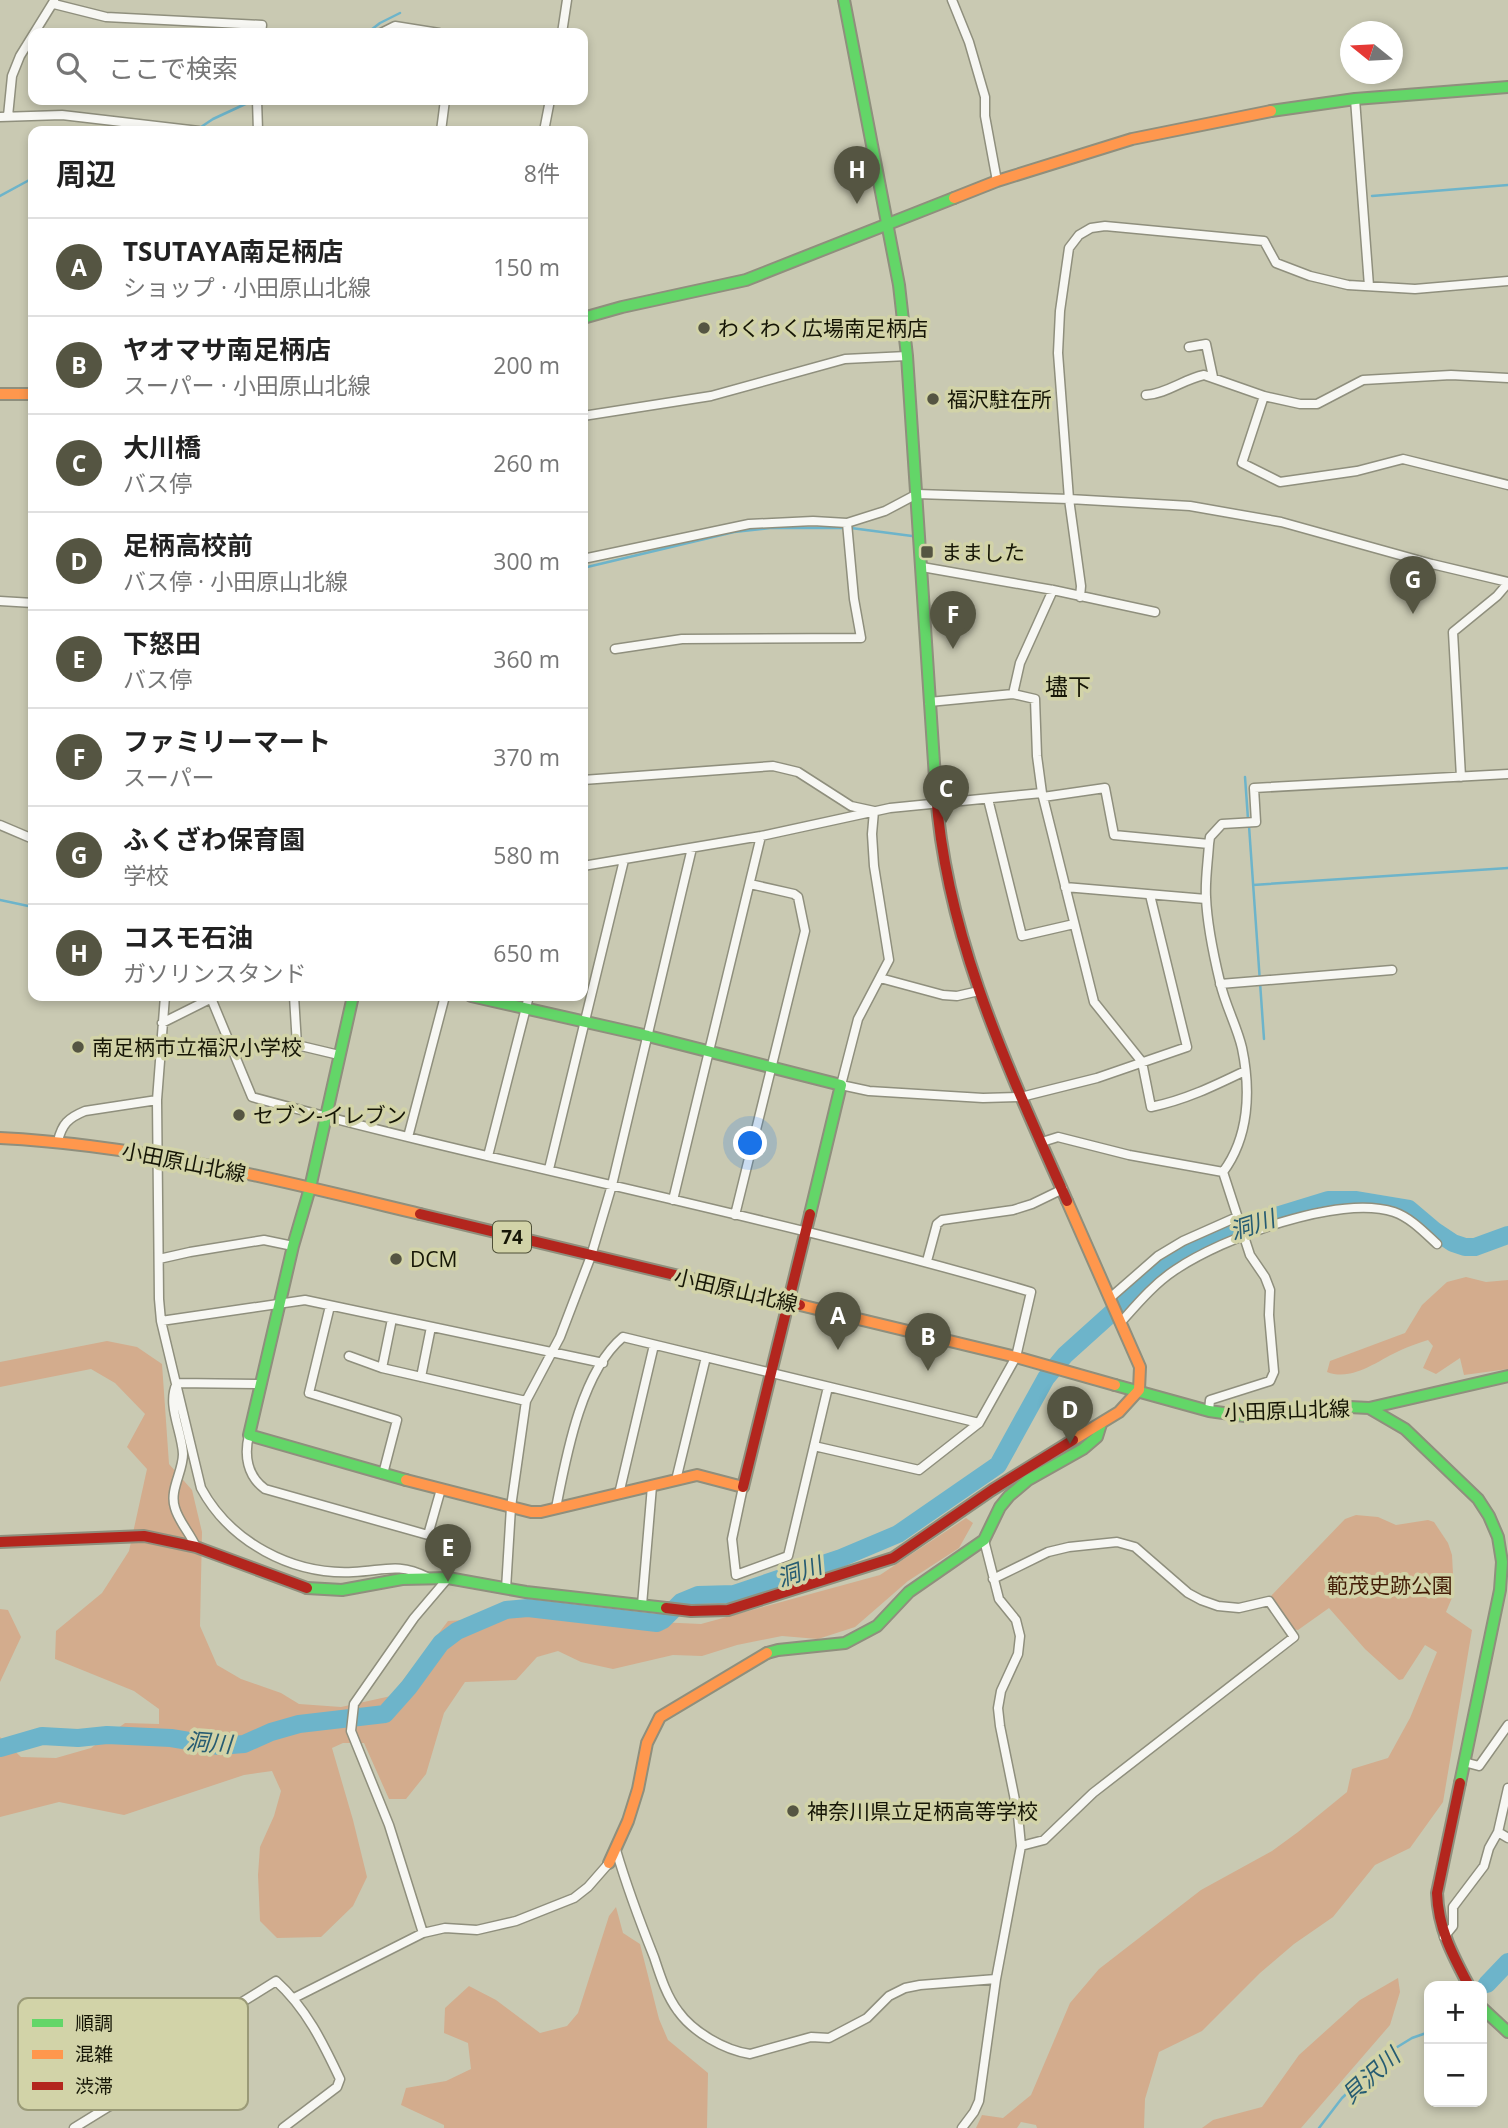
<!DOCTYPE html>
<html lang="ja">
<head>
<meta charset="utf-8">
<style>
	:root { --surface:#fff; --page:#f6f6f6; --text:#222; --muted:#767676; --line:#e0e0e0; --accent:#555542 }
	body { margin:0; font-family:"Open Sans","Noto Sans JP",sans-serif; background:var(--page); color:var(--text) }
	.controls { position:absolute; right:21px; bottom:21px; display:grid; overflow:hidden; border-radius:14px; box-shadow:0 4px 10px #0003 }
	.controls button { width:63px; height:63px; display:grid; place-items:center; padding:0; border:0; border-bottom:2px solid var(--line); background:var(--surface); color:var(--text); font:35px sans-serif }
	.compass { position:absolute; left:1340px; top:21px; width:63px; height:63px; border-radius:50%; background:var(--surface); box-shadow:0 4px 10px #0003; rotate:288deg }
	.you { position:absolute; left:751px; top:1144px; width:24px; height:24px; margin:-18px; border:5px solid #fff; border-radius:50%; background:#1a73e8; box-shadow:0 0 0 10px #1a73e833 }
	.badge { display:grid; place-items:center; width:46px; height:46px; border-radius:50%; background:var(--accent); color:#fff; font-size:23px; font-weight:700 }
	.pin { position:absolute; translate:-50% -58px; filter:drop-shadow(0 2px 4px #0008) }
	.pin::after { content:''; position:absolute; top:37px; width:24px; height:21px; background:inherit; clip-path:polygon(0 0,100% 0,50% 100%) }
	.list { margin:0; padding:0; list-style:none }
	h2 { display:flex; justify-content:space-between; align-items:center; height:91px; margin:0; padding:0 28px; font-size:30px }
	h2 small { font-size:23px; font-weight:400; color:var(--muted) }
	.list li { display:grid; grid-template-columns:46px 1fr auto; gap:21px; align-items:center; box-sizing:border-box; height:98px; padding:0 28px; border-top:2px solid var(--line) }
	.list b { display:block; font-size:26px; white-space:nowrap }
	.list p { margin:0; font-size:23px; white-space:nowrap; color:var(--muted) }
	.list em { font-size:23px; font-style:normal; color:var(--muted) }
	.icon { flex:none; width:38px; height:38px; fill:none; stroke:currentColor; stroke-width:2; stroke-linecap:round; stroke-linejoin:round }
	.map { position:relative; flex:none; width:1508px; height:2128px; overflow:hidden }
	.search { position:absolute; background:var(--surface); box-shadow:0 4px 10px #0003; left:28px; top:28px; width:560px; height:77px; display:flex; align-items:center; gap:18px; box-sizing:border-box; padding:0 24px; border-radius:14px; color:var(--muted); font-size:26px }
	.panel { position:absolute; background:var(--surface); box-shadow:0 4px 10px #0003; left:28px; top:126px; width:560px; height:875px; border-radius:14px }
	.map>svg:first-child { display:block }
	.green { fill:#d3ac8d }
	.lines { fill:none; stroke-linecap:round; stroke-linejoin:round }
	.stream { stroke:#6db4ca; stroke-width:2.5 }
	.river { stroke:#6db4ca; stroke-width:18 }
	.street-casing { stroke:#8f8f7d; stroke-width:11 }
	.fast-casing { stroke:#8f8f7d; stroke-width:14 }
	.slow-casing { stroke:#8f8f7d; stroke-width:14 }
	.jam-casing { stroke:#8f8f7d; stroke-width:14 }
	.street { stroke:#f7f7f3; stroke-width:8 }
	.fast { stroke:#63d668; stroke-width:10 }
	.slow { stroke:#ff974d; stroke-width:10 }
	.jam { stroke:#b3261e; stroke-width:10 }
	.poi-dot { fill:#555542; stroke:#d2d3a8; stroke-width:2.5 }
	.labels { text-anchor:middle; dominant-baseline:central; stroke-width:7; stroke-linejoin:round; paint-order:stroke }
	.shield { fill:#d2d3a8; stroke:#4e4f37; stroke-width:2 }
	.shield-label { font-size:19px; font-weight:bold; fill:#161606 }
	.poi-label { font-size:21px; fill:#161606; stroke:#d2d3a8; text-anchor:start }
	.street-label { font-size:21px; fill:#161606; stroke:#d2d3a8 }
	.park-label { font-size:21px; fill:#441e07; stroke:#d2d3a8 }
	.neighbourhood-label { font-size:23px; fill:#161606; stroke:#d2d3a8 }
	.water-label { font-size:23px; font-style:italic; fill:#265c72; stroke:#d2d3a8 }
	.key { fill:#d2d3a8; stroke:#9a9a77; stroke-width:2 }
	.key-label { font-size:19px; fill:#161606 }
</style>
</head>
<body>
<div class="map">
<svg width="1508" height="2128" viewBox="0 0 1508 2128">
	<rect width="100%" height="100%" fill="#c9c9b2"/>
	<path class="green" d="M1466 1277 1486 1282 1508 1280V1369L1464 1375 1460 1358 1436 1374 1423 1368 1433 1346 1428 1340C1419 1343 1409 1346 1401 1350 1378 1360 1353 1382 1327 1372L1330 1361 1405 1333 1422 1305 1447 1282Z
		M107 1341 137 1347 162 1364 169 1464 192 1490 202 1532 200 1626 217 1665 241 1679 281 1693 299 1704 341 1707 391 1696 448 1621 527 1616 701 1624 880 1575 966 1518 973 1523 959 1548 908 1581 855 1627 818 1639 782 1636 737 1645 702 1656 673 1655 613 1669 581 1662 558 1651 537 1657 516 1680 465 1682 444 1713 426 1774 406 1799H389L364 1743H343L332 1748 353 1820 367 1877 353 1906 321 1937 277 1938 260 1921 258 1875 260 1847 274 1816 281 1791 272 1771 244 1775 124 1815 59 1802 0 1817V1737L21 1757 56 1758 91 1748 125 1723 159 1724V1709L134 1691 55 1659 56 1631 102 1593 129 1551 147 1469 127 1447 145 1414 115 1383 91 1369 0 1387V1362Z
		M1356 1515 1378 1517 1396 1525 1428 1520 1434 1522 1448 1543 1452 1555 1454 1593 1446 1612 1472 1630 1443 1802 1410 1848 1375 1865 1333 1917 1294 1944 1260 1973 1202 2031 1159 2052 1145 2099 1144 2128H1037L1036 2125 1021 2122 1017 2128H976L982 2115 1003 2118 1031 2095 1070 2003 1099 1969 1201 1890 1272 1851 1298 1832 1347 1792 1352 1769 1388 1758 1410 1718 1437 1652 1425 1645 1403 1679 1399 1680 1365 1649 1329 1608 1298 1630 1293 1629 1270 1597 1345 1519Z
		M0 1609 8 1610 21 1637 0 1682Z
		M616 1907 623 1933 640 1944 659 2019 668 2040 708 2073 707 2128H444V2125L401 2105 406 2088 446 2081 471 2069 468 2043 444 2033 445 2008 469 1986 496 2000 540 2033 567 2026 578 2013 609 1916Z
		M1398 1978 1400 1992 1390 2025 1301 2128H1202L1213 2120 1262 2107 1299 2055 1360 2000Z"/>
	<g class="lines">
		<path class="stream" d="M367 33 380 23 400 13
			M198 129 213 119 254 100
			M0 196 33 178
			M1372 196 1508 185
			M851 528 912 536
			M583 568 734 532 770 528H844
			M1245 777 1248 819
			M1249 826 1264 1039
			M1253 885 1508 868
			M0 900 33 907
			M1319 2128 1342 2098 1394 2049 1412 2038 1429 2032"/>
		<path class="river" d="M0 1748 42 1736 78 1738 107 1735 171 1738 219 1746 244 1744 271 1732 299 1724 385 1714 409 1687 441 1643 457 1631 506 1610 528 1608 657 1623 663 1620 681 1602 698 1595 734 1594 841 1558 898 1534 998 1465 1046 1378 1065 1355 1166 1264 1225 1232 1328 1200H1355L1409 1209 1435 1231 1453 1243 1465 1247H1475L1508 1235
			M1487 1984 1508 1962"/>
		<g class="street-casing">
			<path id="street" d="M952 0 969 42 985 97V116L997 181
				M54 4 106 17 262 25 261 33
				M381 33 395 26 439 33
				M562 33 567 0
				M1355 99 1369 286
				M257 100 258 131
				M8 116 12 76 20 56 54 1
				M0 117 62 115 199 131
				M441 131 445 100
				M544 131 550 100
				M1189 347 1206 344 1213 377
				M1146 395C1166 394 1184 379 1204 375L1264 396 1300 404H1317L1363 380 1451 375 1508 378
				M1264 396 1242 463 1280 482 1357 471 1403 459 1508 485
				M583 416 711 396 845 359 907 356
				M583 559 749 524 813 521 847 523 885 511 917 494 1069 499 1190 506 1281 522 1432 564 1508 582
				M922 567 1053 590 1155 612
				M1080 597 1081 586 1069 499 1058 353 1060 311 1069 248 1079 235 1091 228 1105 226 1264 241 1276 263 1310 276 1348 285 1415 289 1508 281
				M0 601 33 603
				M615 649 682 639 861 638 854 599 847 523
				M1013 694 1020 663 1053 590
				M929 702 1013 694 1035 699 1037 756 1042 793 1094 1002 1142 1062 1151 1107C1185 1100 1214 1086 1245 1071
				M1461 777 1453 632 1497 596 1508 583
				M583 780 773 766 798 772 851 806 874 811 872 834 874 866 889 960 858 1019 841 1085 869 1091 983 1098 1021 1097 1097 1078 1187 1047 1150 895
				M1043 797 1105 788 1114 835 1209 844C1208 861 1205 880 1206 897 1207 923 1214 957 1220 982 1225 1005 1237 1026 1242 1048 1251 1091 1249 1137 1223 1172
				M988 799 1022 936 1074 924
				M0 825 33 839
				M1209 844 1210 837 1222 824 1256 822 1254 788 1508 774
				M583 866 761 836 890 808 1042 793
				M1065 887 1206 899
				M880 978 943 995 957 996 979 991
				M1220 984 1392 970
				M165 996 157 1100 159 1299 161 1321 201 1488C230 1542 292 1575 353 1572 383 1571 398 1562 427 1577
				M294 996 297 1045 339 1055
				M211 998 252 1097C510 1167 774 1216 1031 1292L1016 1357 979 1423 919 1470 814 1446
				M162 1023 216 996
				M408 1137 445 996
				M58 1141C62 1124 68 1118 85 1111L157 1100
				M1042 1142 1058 1137 1129 1155 1223 1172
				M488 1156 529 996
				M549 1169 624 860
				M673 1200 761 836
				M735 1215 805 931 798 897 794 894 750 884
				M159 1259 190 1252 264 1240 293 1246
				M927 1261 937 1224 942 1220 1013 1210 1032 1204 1063 1189
				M1110 1298 1158 1256 1183 1241 1237 1217
				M330 1306 309 1393 397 1420 383 1474
				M161 1321 305 1300 603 1363
				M1121 1322C1138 1303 1154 1284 1175 1270 1222 1238 1339 1194 1394 1212 1411 1218 1424 1232 1437 1244
				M349 1356 382 1368 526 1401
				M382 1368 392 1319
				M421 1377 431 1327
				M1209 1411 1210 1400 1270 1381 1274 1372 1269 1315 1270 1290 1265 1277 1250 1255 1223 1172
				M249 1435C244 1455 247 1476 265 1489L428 1535 441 1489
				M676 1480 706 1357
				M743 1487 732 1539 736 1575 788 1556 828 1387
				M619 1494 654 1345
				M556 1508C566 1457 581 1372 623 1337L979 1423
				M196 1547C190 1533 179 1522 175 1508 169 1490 183 1472 183 1454 182 1431 166 1404 177 1383L260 1384
				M993 1579 1048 1552 1069 1547 1117 1542 1135 1547 1188 1593 1201 1600 1218 1606 1239 1608 1269 1601 1294 1637 1093 1793 1044 1840 1021 1846
				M506 1589 511 1507 526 1401 560 1337 591 1256 612 1185 692 848
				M642 1605 652 1486
				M1464 1762 1479 1766 1508 1725
				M1498 1832 1508 1838
				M616 1850C627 1887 640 1922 654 1957 660 1975 666 1995 678 2011 693 2032 724 2050 750 2054L811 2037 829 2038 867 2018 889 1996 905 1988 920 1985 996 1979
				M423 1933 389 1825 351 1731 354 1704 414 1618 448 1578
				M1444 1937 1453 1926V1907L1484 1866 1489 1848 1498 1832 1508 1788
				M294 1998 423 1933 445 1928 477 1930 516 1921 574 1898 588 1887 609 1863
				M74 2128 108 2107 139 2092 181 2060 212 2034 239 2004 276 1981C306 2008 323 2043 340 2079L337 2087 283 2128
				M962 2128 974 2112 979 2101 996 1979 1021 1846 1018 1815 1000 1726 998 1708 1001 1691 1018 1654 1020 1636 1016 1620 999 1599 984 1540"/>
		</g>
		<g class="fast-casing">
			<path id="fast" d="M844 0 899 285 907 356 936 793
				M1271 111 1355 99 1508 87
				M583 318 622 307 746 280 954 198
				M353 996 310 1188 293 1246 249 1435 406 1480
				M471 996 648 1036 841 1085 810 1214
				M1115 1385 1209 1411 1245 1416 1349 1407 1369 1408 1405 1429 1478 1499 1489 1516 1498 1537 1502 1562 1500 1590 1460 1783
				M1369 1408 1508 1376
				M307 1588 342 1590 402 1579 448 1578 526 1592 666 1608
				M767 1653 778 1650 845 1643 877 1626 909 1592 984 1540 1000 1507 1009 1496 1028 1480 1083 1449 1097 1437 1101 1424
				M1482 2008 1508 2032"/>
		</g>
		<g class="slow-casing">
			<path id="slow" d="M954 198 997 181 1132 139 1271 111
				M0 394H33
				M0 1138C143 1145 282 1181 420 1214
				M1067 1201 1140 1367 1139 1390 1119 1412 1073 1440
				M800 1305 1016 1357 1115 1385
				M406 1480 531 1512H541L697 1475 743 1487
				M609 1863 628 1821 638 1789 647 1743 660 1717 767 1653"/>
		</g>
		<g class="jam-casing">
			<path id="jam" d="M936 793C946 938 1009 1070 1067 1201
				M420 1214 800 1305
				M743 1487 810 1214
				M0 1542 144 1536 196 1547 307 1588
				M666 1608 691 1611 728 1610 893 1558 992 1490 1073 1440
				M1460 1783 1437 1893C1438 1928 1453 1956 1469 1986"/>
		</g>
		<use href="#street" class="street"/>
		<use href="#fast" class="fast"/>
		<use href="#slow" class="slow"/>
		<use href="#jam" class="jam"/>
	</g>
	<g class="poi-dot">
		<circle cx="704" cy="328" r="7"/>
		<circle cx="933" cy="399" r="7"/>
		<rect x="920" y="545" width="14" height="14" rx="3.5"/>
		<circle cx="78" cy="1047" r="7"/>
		<circle cx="239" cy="1115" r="7"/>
		<circle cx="396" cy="1259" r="7"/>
		<circle cx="793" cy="1811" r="7"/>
	</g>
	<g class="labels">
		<rect class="shield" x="493" y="1221.5" width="38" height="31" rx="5"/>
		<g class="shield-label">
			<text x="512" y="1237">74</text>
		</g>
		<g class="poi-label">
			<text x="718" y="328">わくわく広場南足柄店</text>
			<text x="947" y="399">福沢駐在所</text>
			<text x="941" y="552">まました</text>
			<text x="92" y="1047">南足柄市立福沢小学校</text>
			<text x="253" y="1115">セブン-イレブン</text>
			<text x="410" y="1259">DCM</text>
			<text x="807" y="1811">神奈川県立足柄高等学校</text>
		</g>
		<g class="street-label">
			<text transform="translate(184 1162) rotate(11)">小田原山北線</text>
			<text transform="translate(736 1290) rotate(13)">小田原山北線</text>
			<text transform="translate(1287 1410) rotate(-2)">小田原山北線</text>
		</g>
		<g class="park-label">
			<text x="1390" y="1585">範茂史跡公園</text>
		</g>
		<g class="neighbourhood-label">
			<text x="1068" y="686">壗下</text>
		</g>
		<g class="water-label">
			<text transform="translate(1252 1224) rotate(-18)">洞川</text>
			<text transform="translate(799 1571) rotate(-19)">洞川</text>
			<text transform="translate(209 1742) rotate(4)">洞川</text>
			<text transform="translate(1370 2075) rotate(-42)">貝沢川</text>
		</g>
	</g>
	<rect x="18" y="1998" width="230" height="112" rx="10" class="key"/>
	<rect x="32" y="2019" width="31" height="8" fill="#63d668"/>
	<rect x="32" y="2050" width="31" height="9" fill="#ff974d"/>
	<rect x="32" y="2082" width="31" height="8" fill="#b3261e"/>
	<g class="key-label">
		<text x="75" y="2030">順調</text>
		<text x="75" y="2061">混雑</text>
		<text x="75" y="2093">渋滞</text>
	</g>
</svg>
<div class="controls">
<button>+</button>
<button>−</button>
</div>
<svg class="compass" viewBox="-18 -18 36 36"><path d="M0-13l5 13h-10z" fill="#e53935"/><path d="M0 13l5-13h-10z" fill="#767676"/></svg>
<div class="you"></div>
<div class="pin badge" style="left:838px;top:1350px">A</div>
<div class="pin badge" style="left:928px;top:1371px">B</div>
<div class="pin badge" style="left:946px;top:823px">C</div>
<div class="pin badge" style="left:1070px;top:1444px">D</div>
<div class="pin badge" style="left:448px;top:1582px">E</div>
<div class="pin badge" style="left:953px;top:649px">F</div>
<div class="pin badge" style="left:1413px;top:614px">G</div>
<div class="pin badge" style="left:857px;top:204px">H</div>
<div class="search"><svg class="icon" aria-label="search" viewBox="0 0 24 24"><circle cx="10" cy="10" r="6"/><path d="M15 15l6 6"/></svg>ここで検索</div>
<section class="panel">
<h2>周辺<small>8件</small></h2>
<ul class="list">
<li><span class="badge">A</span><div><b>TSUTAYA南足柄店</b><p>ショップ · 小田原山北線</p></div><em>150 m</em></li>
<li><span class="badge">B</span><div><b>ヤオマサ南足柄店</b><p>スーパー · 小田原山北線</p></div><em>200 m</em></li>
<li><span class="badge">C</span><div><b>大川橋</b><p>バス停</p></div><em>260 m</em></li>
<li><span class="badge">D</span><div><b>足柄高校前</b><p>バス停 · 小田原山北線</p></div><em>300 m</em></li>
<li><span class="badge">E</span><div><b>下怒田</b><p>バス停</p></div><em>360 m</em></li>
<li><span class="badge">F</span><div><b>ファミリーマート</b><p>スーパー</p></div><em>370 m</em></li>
<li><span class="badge">G</span><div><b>ふくざわ保育園</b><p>学校</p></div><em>580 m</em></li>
<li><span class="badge">H</span><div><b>コスモ石油</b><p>ガソリンスタンド</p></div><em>650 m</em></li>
</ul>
</section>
</div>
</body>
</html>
